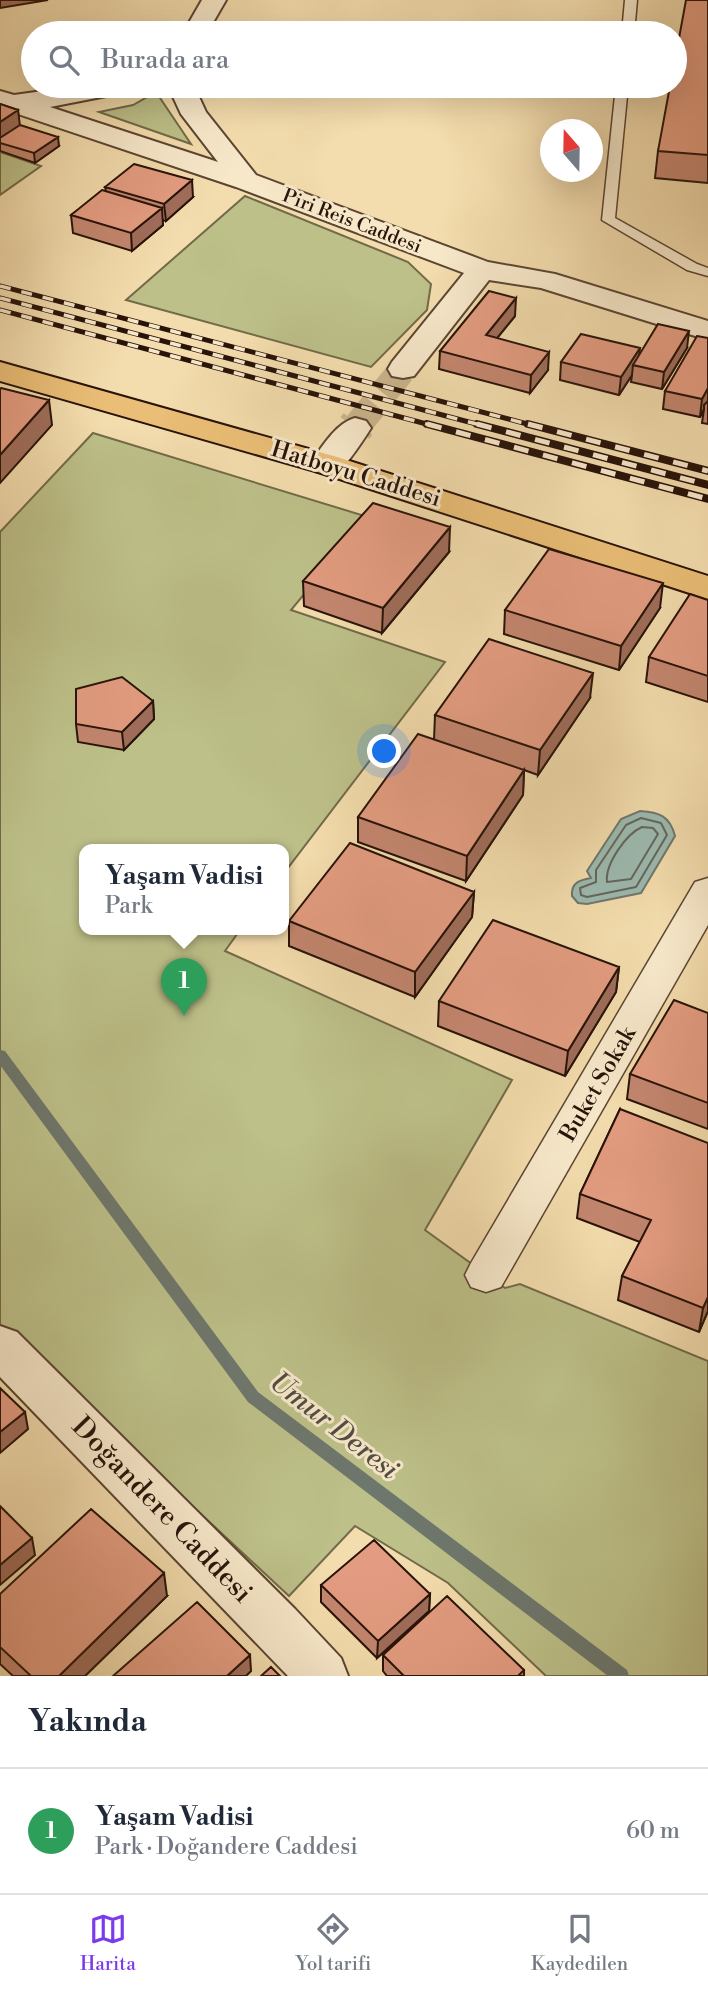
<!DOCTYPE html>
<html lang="tr">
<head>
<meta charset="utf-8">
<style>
	:root { --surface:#fff; --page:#f6f6f7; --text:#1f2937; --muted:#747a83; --line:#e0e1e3; --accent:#7c3aed }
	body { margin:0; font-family:"Libre Bodoni",serif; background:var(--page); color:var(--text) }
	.compass { position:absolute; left:540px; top:119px; width:63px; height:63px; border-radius:50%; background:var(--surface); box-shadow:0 7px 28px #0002; rotate:340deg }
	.you { position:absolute; left:385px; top:752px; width:24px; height:24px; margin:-18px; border:5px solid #fff; border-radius:50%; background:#1a73e8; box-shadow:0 0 0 10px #1a73e833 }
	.badge { display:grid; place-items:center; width:46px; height:46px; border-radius:50%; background:var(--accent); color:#fff; font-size:23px; font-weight:700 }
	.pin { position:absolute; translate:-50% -58px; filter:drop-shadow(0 2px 4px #0008) }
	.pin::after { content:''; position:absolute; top:37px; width:24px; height:21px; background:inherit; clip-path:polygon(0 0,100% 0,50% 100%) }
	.popup { position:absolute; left:79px; top:844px; width:210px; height:91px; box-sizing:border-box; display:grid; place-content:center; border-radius:14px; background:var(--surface); filter:drop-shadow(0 2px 5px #0005); font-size:23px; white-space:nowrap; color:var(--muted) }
	.popup b { font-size:26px; color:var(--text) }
	.popup::after { content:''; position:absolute; left:50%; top:100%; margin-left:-14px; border:14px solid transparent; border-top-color:var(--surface) }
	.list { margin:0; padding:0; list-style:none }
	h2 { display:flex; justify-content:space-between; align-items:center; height:91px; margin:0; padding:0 28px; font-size:30px }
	h2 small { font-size:23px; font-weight:400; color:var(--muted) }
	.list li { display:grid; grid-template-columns:46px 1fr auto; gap:21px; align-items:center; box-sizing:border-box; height:126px; padding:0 28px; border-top:2px solid var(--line) }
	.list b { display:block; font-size:26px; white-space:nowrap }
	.list p { margin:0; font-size:23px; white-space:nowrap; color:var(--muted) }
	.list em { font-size:23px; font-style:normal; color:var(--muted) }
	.icon { flex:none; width:38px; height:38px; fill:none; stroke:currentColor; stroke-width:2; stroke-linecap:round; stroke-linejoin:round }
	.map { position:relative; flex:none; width:708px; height:1676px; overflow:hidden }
	.search { position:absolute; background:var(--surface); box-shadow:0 7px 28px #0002; left:21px; right:21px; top:21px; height:77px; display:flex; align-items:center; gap:18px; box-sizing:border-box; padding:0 24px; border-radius:38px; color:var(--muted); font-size:26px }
	.sheet { height:217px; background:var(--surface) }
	nav { display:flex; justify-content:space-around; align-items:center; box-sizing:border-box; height:98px; border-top:2px solid var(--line); background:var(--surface); font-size:19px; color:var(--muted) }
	nav a { display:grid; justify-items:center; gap:4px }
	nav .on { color:var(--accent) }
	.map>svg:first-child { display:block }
	.green { fill:#bdc089; stroke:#726a49; stroke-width:2 }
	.water { fill:#9cbab0; stroke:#6e776d; stroke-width:2 }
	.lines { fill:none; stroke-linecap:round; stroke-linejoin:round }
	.shore { stroke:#62665c; stroke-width:2 }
	.stream { fill:#6e776d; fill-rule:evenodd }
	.tertiary-tunnel-far1 { stroke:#cab48c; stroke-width:28; stroke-dasharray:28 14; stroke-linecap:butt }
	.tertiary-tunnel { stroke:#cab48c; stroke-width:36; stroke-dasharray:36 18; stroke-linecap:butt }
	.service-casing { stroke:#5b4532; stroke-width:3 }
	.minor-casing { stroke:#5b4532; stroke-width:3 }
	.tertiary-casing { stroke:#5b4532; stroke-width:4 }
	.primary-casing { stroke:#281309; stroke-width:4 }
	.service { fill:#f7e8ca; fill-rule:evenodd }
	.minor { fill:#f7e8ca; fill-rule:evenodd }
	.tertiary { fill:#f7e8ca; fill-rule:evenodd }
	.primary { fill:#eabe76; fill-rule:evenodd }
	.rail-far1-casing { stroke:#281309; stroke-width:5 }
	.rail-casing { stroke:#281309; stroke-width:8 }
	.rail-far1 { stroke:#f7e8ca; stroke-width:3.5; stroke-dasharray:11; stroke-linecap:butt }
	.rail { stroke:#f7e8ca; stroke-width:5; stroke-dasharray:15; stroke-linecap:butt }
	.wall { fill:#c3866f; stroke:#281309; stroke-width:2 }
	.shaded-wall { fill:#9f6d5a; stroke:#281309; stroke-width:2 }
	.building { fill:#e39c81; stroke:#281309; stroke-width:2 }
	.labels { text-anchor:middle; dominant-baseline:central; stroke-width:6; stroke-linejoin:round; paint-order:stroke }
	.far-street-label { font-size:19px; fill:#281309; stroke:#f7e8ca }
	.street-label { font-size:23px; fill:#281309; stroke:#f7e8ca }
	.near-water-label { font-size:28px; font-style:italic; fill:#514d43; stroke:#f7e8ca }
	.near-street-label { font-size:28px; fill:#281309; stroke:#f7e8ca }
</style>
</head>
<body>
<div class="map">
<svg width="708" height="1676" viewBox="0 0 708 1676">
	<rect width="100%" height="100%" fill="#f3dcad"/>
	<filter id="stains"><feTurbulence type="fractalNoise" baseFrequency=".00286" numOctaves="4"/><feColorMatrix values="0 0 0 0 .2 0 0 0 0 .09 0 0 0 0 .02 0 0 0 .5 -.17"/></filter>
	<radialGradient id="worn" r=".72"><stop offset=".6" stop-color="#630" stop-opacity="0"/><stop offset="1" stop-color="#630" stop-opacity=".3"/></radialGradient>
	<path class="green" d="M156 92 191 144 99 112 133 105Z
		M0 152 41 166 0 195Z
		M245 196 408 262 431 284 427 310 371 367 126 300Z
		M93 433 368 517 291 610 445 662 284 873V850H84V930H240L225 951 512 1080 425 1230 505 1288 520 1284 708 1361V1676H546L448 1583 355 1526 289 1596 0 1327V532Z"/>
	<path class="water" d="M640 811C659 812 670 816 675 836L641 893 587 904 578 903 572 896C571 883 579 880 591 878L587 871 621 819Z"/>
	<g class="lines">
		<path class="shore" d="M641 818 661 823 667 835 636 887 587 897 581 895 580 888 596 882V870L626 825Z
			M642 827 653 828 658 834 631 879 607 882C605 864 626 834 642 827Z"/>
		<path class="stream" d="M0 1050 5 1051 258 1392 627 1670 629 1676H608L248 1402 0 1065Z"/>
		<path class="tertiary-tunnel-far1" d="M357 426 403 369"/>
		<path class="tertiary-tunnel" d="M355 428 358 424"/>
		<g class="service-casing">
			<path id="service" d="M625 0H637L634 33H622Z
				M616 86H628L615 218 697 264 708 268V276L687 270 602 220Z"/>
		</g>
		<g class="minor-casing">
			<path id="minor" d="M708 878V925L501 1287 486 1292 471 1287 465 1275 471 1263 695 882Z"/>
		</g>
		<g class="tertiary-casing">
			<path id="tertiary" d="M202 0H226L207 33H183Z
				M79 86H131L127 92 50 107 218 162 181 114 168 86H194L206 112 256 175 488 262 555 274 708 321V340L541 288 489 280 414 376 403 378 392 376 388 369 392 362 464 273 236 187 0 108V91L14 95Z
				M355 418 366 421 371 428C364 439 348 464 338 471 331 475 322 473 315 471L310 464C321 448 336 423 355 418Z
				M0 1326 17 1332 295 1609 341 1658 348 1676H288L0 1377Z"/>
		</g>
		<g class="primary-casing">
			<path id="primary" d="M0 362 337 457 708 576V599L315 471 0 381Z"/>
		</g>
		<use href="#service" class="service"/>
		<use href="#minor" class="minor"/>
		<use href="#tertiary" class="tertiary"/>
		<use href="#primary" class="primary"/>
		<g class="rail-far1-casing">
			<path id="rail-far1" d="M0 286 535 426
				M0 298 484 426
				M0 310 434 426"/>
		</g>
		<g class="rail-casing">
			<path id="rail" d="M427 424 708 499
				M477 424 708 485
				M528 424 708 471"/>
		</g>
		<use href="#rail-far1" class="rail-far1"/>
		<use href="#rail" class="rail"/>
	</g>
	<path class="wall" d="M708 0V183L655 178 658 151Z
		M0 104 18 110 19 125 59 146 35 163 0 151Z
		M105 187 193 197 166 221 162 220 163 225 132 251 73 233 71 215 106 191Z
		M515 316 497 338 548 370 530 393 439 369 440 351Z
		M708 338V424L702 423 704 409 700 417 663 409 665 391Z
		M687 348 662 389 631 382 632 375 619 395 560 380 561 362 639 355Z
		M449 552 382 633 304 606 303 581Z
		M708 600V702L646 682 649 657Z
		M660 608 619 670 504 634 505 610Z
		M590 698 538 775 524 770 523 795 466 881 358 842V817L434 740 435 715Z
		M153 701 154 719 124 750 78 742 76 724Z
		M474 892 472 917 415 997 289 946V921Z
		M619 967 616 992 565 1076 438 1026 439 1001Z
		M708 1013V1129L627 1099 630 1074Z
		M620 1109 708 1311 699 1332 618 1300 622 1276 640 1242 577 1218 580 1194Z
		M321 1585 430 1594 429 1611 377 1658 321 1602Z
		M0 1594 167 1596 85 1676H13L0 1664Z
		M383 1655 524 1670V1676H387L383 1671Z"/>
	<path class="shaded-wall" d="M0 0H48L0 8Z
		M18 110 20 126 0 140V122Z
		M58 137 59 146 35 163 34 153Z
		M192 180 193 197 166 221 164 204Z
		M162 208 163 225 132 251 131 233Z
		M516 298 515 316 485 353 486 335Z
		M689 331 687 348 662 389 664 372Z
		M640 348 638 366 633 365 632 375 619 395 621 377Z
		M549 352 548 370 530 393 531 375Z
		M708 388V401L704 405V409L700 417 702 399Z
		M49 400 52 425 0 483V455Z
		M450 527 449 552 382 633 383 608Z
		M663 583 660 608 619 670 621 646Z
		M593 673 590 698 538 775 540 750Z
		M153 701 154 719 124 750 122 732Z
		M524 770 523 795 466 881 467 856Z
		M474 892 472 917 415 997V972Z
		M619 967 616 992 565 1076 568 1051Z
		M708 1297V1311L699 1332 703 1308Z
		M25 1412 28 1429 0 1453V1432Z
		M32 1538 35 1555 0 1585V1565Z
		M164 1573 167 1596 85 1676H59Z
		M430 1594 429 1611 377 1658 378 1641Z
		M250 1655 251 1671 246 1676H227Z"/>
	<path class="building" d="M686 0H708V155L658 151 670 86H675V60Z
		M0 104 18 110 0 122Z
		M20 125 58 137 34 153 0 143V138Z
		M134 164 192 180 164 204 105 187Z
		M102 190 162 208 131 233 71 215Z
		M489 291 516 298 486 335 549 352 531 375 440 351Z
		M658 324 689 331 664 372 633 365Z
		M581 334 640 348 621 377 561 362Z
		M697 336 708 338V388L702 399 665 391Z
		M1 388 49 400 0 455V389Z
		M373 503 450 527 383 608 303 581Z
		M549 549 663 583 621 646 505 610Z
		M690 594 708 600V676L649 657Z
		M489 639 593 673 540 750 435 715Z
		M122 677 153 701 122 732 76 724V689Z
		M418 734 524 770 467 856 358 817Z
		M350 843 474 892 415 972 289 921Z
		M493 920 619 967 568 1051 439 1001Z
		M674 1000 708 1013V1103L630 1074Z
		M620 1109 708 1143V1297L703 1308 622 1276 651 1220 580 1194Z
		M0 1388 25 1412 0 1432Z
		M0 1506 32 1538 0 1565Z
		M91 1509 164 1573 59 1676H31L0 1647V1594Z
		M374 1540 430 1594 378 1641 321 1585Z
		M447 1596 524 1670 518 1676H404L383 1655Z
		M197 1602 250 1655 227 1676H113Z
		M271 1667 280 1676H261Z"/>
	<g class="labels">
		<g class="far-street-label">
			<text transform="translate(352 221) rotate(21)">Piri Reis Caddesi</text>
		</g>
		<g class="street-label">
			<text transform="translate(356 474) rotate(17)">Hatboyu Caddesi</text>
			<text transform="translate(598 1084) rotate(-60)">Buket Sokak</text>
		</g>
		<g class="near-water-label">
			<text transform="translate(334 1426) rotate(38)">Umur Deresi</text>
		</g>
		<g class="near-street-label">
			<text transform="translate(162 1510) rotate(46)">Doğandere Caddesi</text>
		</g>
	</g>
	<rect width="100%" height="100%" filter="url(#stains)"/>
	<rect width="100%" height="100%" fill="url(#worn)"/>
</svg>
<svg class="compass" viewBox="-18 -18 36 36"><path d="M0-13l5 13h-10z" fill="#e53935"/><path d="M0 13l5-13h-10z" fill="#747a83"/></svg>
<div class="you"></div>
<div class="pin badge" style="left:184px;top:1016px;background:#2e9e5b">1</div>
<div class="popup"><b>Yaşam Vadisi</b>Park</div>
<div class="search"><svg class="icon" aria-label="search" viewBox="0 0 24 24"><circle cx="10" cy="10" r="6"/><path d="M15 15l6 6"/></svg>Burada ara</div>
</div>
<section class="sheet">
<h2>Yakında<small></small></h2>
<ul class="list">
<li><span class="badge" style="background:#2e9e5b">1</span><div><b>Yaşam Vadisi</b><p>Park · Doğandere Caddesi</p></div><em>60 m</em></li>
</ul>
</section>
<nav>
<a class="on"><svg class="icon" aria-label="map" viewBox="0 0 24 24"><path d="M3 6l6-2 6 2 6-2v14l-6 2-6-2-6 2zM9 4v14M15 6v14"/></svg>Harita</a>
<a><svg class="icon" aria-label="directions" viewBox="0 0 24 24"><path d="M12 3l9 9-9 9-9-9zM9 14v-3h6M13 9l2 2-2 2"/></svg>Yol tarifi</a>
<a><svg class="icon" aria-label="saved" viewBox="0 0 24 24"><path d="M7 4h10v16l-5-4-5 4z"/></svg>Kaydedilen</a>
</nav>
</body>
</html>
